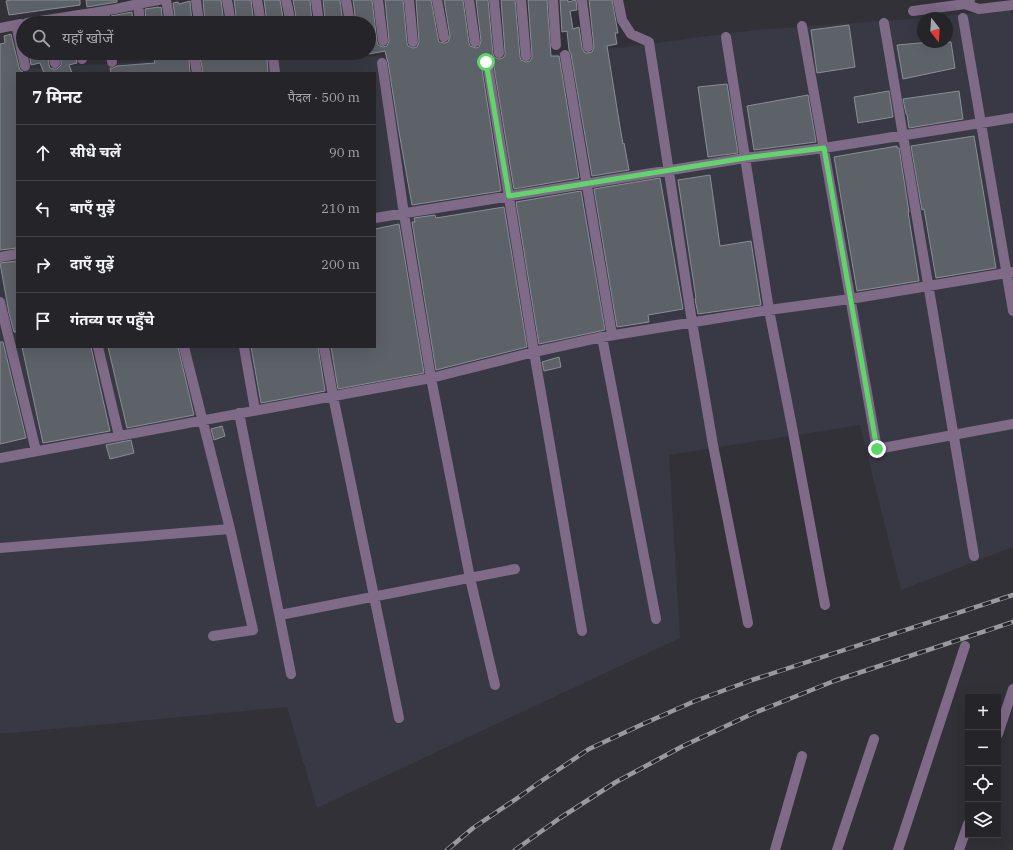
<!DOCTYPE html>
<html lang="hi">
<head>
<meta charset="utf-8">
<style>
	:root { --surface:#252529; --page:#2d2d31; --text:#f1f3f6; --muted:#a3a5a8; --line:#424246 }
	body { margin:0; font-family:"IBM Plex Serif","Noto Sans Devanagari",serif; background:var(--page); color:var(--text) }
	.controls { position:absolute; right:12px; bottom:12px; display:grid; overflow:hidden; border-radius:0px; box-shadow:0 4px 16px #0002 }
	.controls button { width:36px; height:36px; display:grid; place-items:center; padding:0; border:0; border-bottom:1px solid var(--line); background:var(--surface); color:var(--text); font:20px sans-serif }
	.compass { position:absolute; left:917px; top:12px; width:36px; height:36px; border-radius:50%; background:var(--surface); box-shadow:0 4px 16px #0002; rotate:163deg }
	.stop { position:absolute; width:12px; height:12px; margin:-9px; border:3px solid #5fd56b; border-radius:50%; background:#fff }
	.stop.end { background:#5fd56b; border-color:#fff; box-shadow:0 1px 4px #0008 }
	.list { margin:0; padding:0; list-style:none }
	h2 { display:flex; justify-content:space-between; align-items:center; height:52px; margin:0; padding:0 16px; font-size:17px }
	h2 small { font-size:13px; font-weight:400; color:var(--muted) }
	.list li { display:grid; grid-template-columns:26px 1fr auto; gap:12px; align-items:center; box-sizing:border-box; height:56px; padding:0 16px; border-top:1px solid var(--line) }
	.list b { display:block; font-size:15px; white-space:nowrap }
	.list em { font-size:13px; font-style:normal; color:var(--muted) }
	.icon { flex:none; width:22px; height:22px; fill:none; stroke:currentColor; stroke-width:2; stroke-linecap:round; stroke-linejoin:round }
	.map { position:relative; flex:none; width:1013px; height:850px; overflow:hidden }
	.search { position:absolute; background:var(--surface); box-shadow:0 4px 16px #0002; left:16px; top:16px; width:360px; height:44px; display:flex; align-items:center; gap:10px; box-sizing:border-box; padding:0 14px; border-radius:22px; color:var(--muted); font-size:15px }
	.panel { position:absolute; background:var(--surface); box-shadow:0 4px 16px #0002; left:16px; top:72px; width:360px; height:276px; border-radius:0px }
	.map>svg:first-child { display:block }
	.built { fill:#393945; fill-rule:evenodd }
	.building { fill:#5d6168; stroke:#898e95 }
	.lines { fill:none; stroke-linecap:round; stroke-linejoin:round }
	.minor { stroke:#7f6a87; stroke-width:10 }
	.rail-casing { stroke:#99999e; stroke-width:4.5 }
	.rail { stroke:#27272d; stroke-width:3; stroke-dasharray:9; stroke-linecap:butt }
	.route { stroke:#5fd56b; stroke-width:5 }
</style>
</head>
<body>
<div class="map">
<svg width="1013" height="850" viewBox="0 0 1013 850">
	<rect width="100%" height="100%" fill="#313137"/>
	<path class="built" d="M1010 9 1013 17V547L901 590 860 425 669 455 680 638 317 808 287 707 0 734V75L23 69 246 55 508 58 625 47 755 30 923 18V42H947V18H925ZM17 73H375V347H17Z"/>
	<path class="building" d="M10 0H80V5L9 15 6 1Z
		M86 0H117V2L87 7Z
		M203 0H221L224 23H205Z
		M234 0H251L254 23H237Z
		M264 0H280L284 23H267Z
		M293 0H310L312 23H297Z
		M323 0H340L343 23H332L330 18 325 19Z
		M353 0H372L377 42 378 45 383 47 387 46 389 41 385 0H403L407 43 408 46 413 48 417 47 419 42 416 0H431L438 38 439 42 445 43 448 42 450 36 444 0H463L469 43 470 46 476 48 479 47 481 41 476 0H488L493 54 494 57 499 59 503 58 505 55V52L501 0H515L520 57 521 60 526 62 530 61 532 58V55L528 0H547L551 56H559L579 178 514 189 493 61 492 58 486 56 483 57 481 60V63L501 191 412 205 399 132 388 62 387 59 385 51 369 54V23H356Z
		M560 0H568V2L576 0 577 10 570 11 573 29 579 27 582 48 585 53H588L592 52 594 47 589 0H612L618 33H615L617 44 607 46 620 127 623 144 624 143 629 170 592 176 571 54 569 50 567 31 562 32Z
		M190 1 192 23H176L173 3 178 2 179 4Z
		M159 7V8L161 7 163 23H146L145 9Z
		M132 12 133 23H112L111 16Z
		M849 25 855 67 817 73 811 30Z
		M11 34 19 67 20 70 23 72V73H17V248L0 250V44L5 43 4 36Z
		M931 42H951L955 68 903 79 897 45Z
		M29 53H47L49 65 50 68 53 69H57L61 65V62L60 55 67 53H75L77 63 69 65 72 73H44L40 63 31 65Z
		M152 53H257L258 57H267L268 73H203L200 57 198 55H194L191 56 189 59 190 73H111L110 68H113L117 66 155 63Z
		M727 84 738 153 708 157 698 87Z
		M889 91 893 117 858 123 854 97Z
		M959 91 963 119 909 128 907 114H906L903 99Z
		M808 95 816 142 754 150 747 106Z
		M974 136 996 268 936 278 924 209 922 210 911 146Z
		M897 146V148H899L909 212H908L919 281 857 291 834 157Z
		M710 175 720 246 751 241 761 305 698 314 695 299 696 298 678 180Z
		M660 178 683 309 648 315 649 322 617 327 594 189Z
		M581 191 605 330 539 344 516 202Z
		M504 207 527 347 436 370 412 222H415L414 218 435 215 436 218Z
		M399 224 424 373 338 389 331 347H375V229Z
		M17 261V332H14L9 313 0 263Z
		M0 342H3L26 438 0 444Z
		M22 347H91L110 431 43 443Z
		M108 347H178L194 415 127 428Z
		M251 347H318L325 391 261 403Z
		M559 357 561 367 544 371 542 362Z
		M222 426 225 436 214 440 211 429Z
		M131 440 134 453 110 459 106 445Z"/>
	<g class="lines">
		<path class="minor" d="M166 0 170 23
			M196 0 199 23
			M227 0 231 23
			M257 0 261 23
			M286 0 291 23
			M316 0 319 23
			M346 0 350 23
			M378 0 383 41
			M409 0 413 42
			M437 0 444 37
			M469 0 475 42
			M494 0 499 53
			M521 0 526 56
			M553 0 556 45
			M582 0 588 47
			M618 0 622 20 631 34 649 42 692 322 713 445 748 623
			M138 3 140 23
			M965 4 979 9 1013 5
			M104 11 106 23
			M913 11 965 4 970 0
			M963 18 1013 311
			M27 23C53 18 79 16 104 11 122 8 140 3 159 0
			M884 23 974 556
			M16 25 25 66
			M802 26 877 449 1013 424
			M0 28 21 24
			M726 37 769 310 793 432 825 605
			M53 53 55 63
			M81 53 82 59
			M111 53 112 62
			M565 55 612 335
			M273 56 275 73
			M195 61 197 73
			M487 62 534 352 582 631
			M382 63 404 214 431 378 470 578 495 685
			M375 218 745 158 824 148 1013 118
			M0 257 17 254
			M0 302 36 451
			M602 337 656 619
			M98 347 119 436
			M184 347 230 529 253 630 213 636
			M244 347 255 410
			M324 347 333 396 399 718
			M239 413 291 674
			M0 458 431 378 534 352 602 337 769 310 850 299 1013 272
			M0 548 230 529
			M280 615 515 569
			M998 734 1013 689
			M775 850 802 756
			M837 850 874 739
			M898 850 965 646
			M959 850 968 824"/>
		<g class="rail-casing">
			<path id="rail" d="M447 850 473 828 519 797 537 784 589 749 643 724 695 701 752 680 1013 595
				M515 850 560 818 616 782 683 746 754 713 834 681 1013 622"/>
		</g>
		<use href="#rail" class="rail"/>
	</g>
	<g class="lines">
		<path class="route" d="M486 62 509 196 745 158 824 148 877 449"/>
	</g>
</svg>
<div class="controls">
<button>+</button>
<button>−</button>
<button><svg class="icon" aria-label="locate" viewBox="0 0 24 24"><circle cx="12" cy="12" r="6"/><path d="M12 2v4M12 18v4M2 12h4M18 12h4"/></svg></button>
<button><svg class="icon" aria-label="layers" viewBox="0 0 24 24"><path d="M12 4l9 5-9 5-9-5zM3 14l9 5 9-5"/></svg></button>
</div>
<svg class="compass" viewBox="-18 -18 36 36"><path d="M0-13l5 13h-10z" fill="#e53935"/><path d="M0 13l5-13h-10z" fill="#a3a5a8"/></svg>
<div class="stop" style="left:486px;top:62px"></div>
<div class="stop end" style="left:877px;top:449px"></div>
<div class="search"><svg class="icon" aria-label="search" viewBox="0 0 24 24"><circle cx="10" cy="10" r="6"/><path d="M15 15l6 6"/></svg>यहाँ खोजें</div>
<section class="panel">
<h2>7 मिनट<small>पैदल · 500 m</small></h2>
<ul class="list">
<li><svg class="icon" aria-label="ahead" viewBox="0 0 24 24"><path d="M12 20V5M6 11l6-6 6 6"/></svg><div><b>सीधे चलें</b></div><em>90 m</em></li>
<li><svg class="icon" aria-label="left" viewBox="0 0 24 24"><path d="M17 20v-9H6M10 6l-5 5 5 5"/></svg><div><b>बाएँ मुड़ें</b></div><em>210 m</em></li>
<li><svg class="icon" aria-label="right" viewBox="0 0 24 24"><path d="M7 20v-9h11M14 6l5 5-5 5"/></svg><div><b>दाएँ मुड़ें</b></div><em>200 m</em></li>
<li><svg class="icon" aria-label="arrive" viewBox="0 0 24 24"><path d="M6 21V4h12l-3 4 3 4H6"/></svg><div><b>गंतव्य पर पहुँचे</b></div></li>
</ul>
</section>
</div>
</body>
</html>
